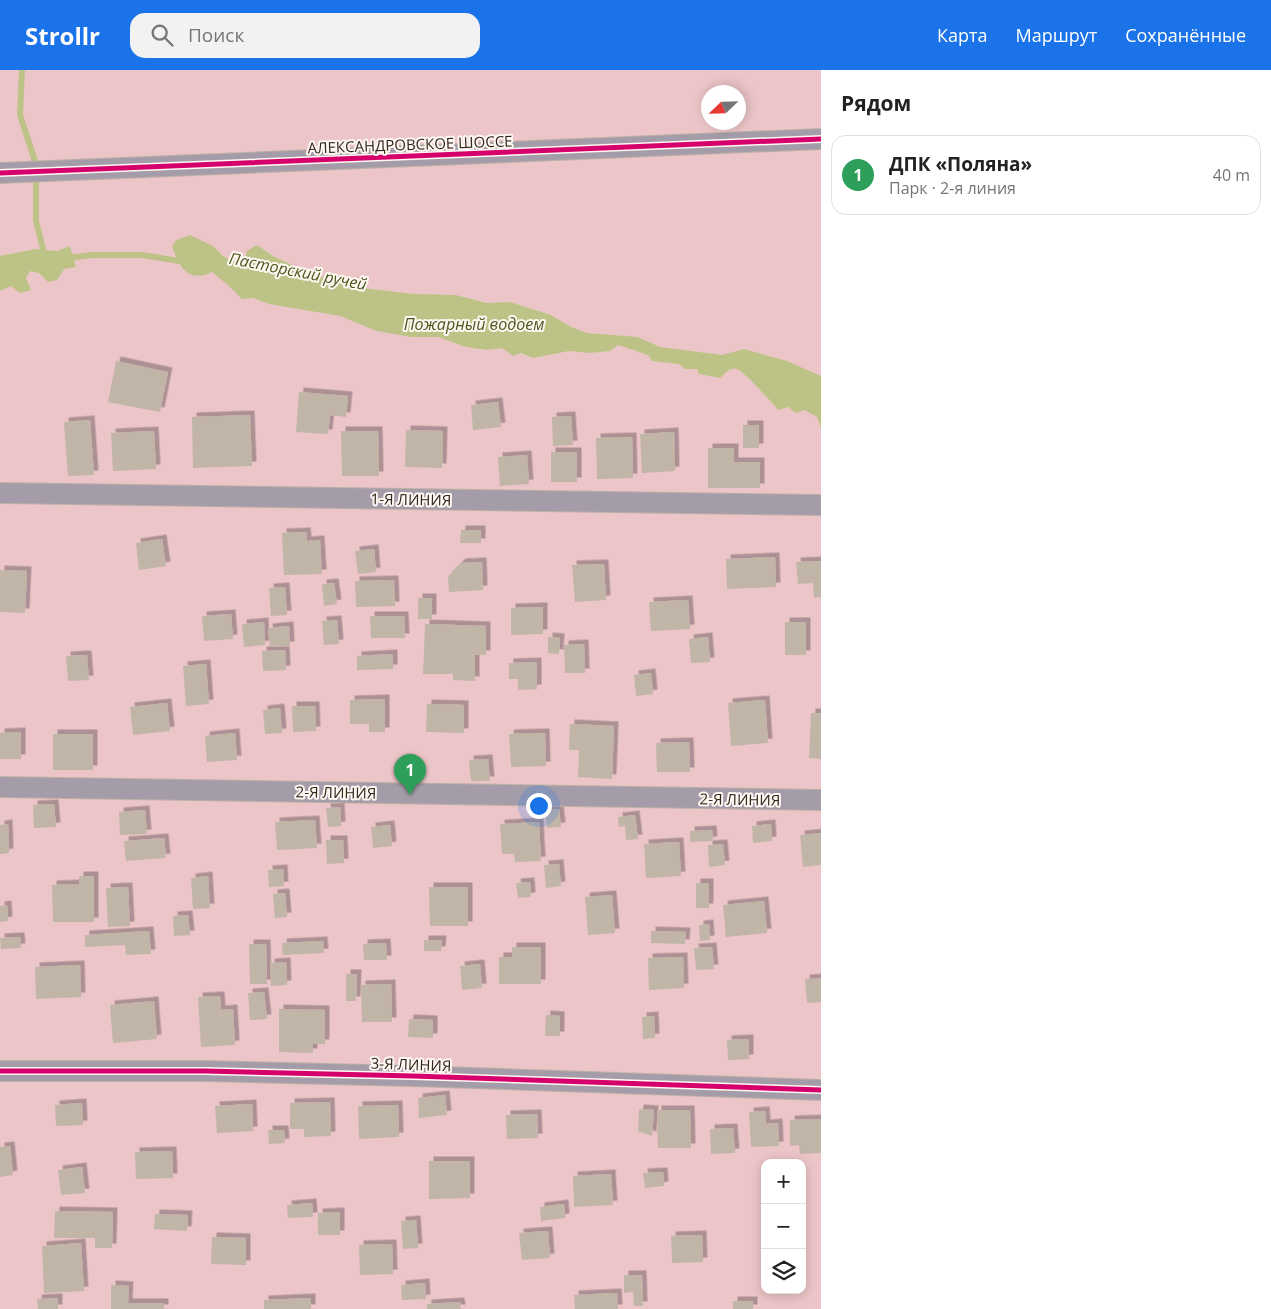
<!DOCTYPE html>
<html lang="ru">
<head>
<meta charset="utf-8">
<style>
	:root { --surface:#fff; --page:#f2f2f2; --text:#222; --muted:#767676; --line:#e0e0e0; --accent:#1a73e8 }
	body { margin:0; font-family:"Open Sans",sans-serif; background:var(--page); color:var(--text) }
	.controls { position:absolute; right:15px; bottom:15px; display:grid; overflow:hidden; border-radius:10px; box-shadow:0 2px 12px #0003 }
	.controls button { width:45px; height:45px; display:grid; place-items:center; padding:0; border:0; border-bottom:1px solid var(--line); background:var(--surface); color:var(--text); font:25px sans-serif }
	.compass { position:absolute; left:701px; top:15px; width:45px; height:45px; border-radius:50%; background:var(--surface); box-shadow:0 2px 12px #0003; rotate:247deg }
	.you { position:absolute; left:538px; top:735px; width:18px; height:18px; margin:-12px; border:4px solid #fff; border-radius:50%; background:#1a73e8; box-shadow:0 0 0 8px #1a73e833 }
	.badge { display:grid; place-items:center; width:32px; height:32px; border-radius:50%; background:var(--accent); color:#fff; font-size:16px; font-weight:700 }
	.pin { position:absolute; translate:-50% -41px; filter:drop-shadow(0 1px 2px #0008) }
	.pin::after { content:''; position:absolute; top:26px; width:18px; height:15px; background:inherit; clip-path:polygon(0 0,100% 0,50% 100%) }
	.list { margin:0; padding:0; list-style:none }
	h2 { display:flex; justify-content:space-between; align-items:center; height:65px; margin:0; padding:0 20px; font-size:21px }
	h2 small { font-size:16px; font-weight:400; color:var(--muted) }
	.list li { display:grid; grid-template-columns:32px 1fr auto; gap:15px; align-items:center; box-sizing:border-box; height:80px; margin:0 10px 10px; padding:0 10px; border:1px solid var(--line); border-radius:15px }
	.list b { display:block; font-size:19px; white-space:nowrap }
	.list p { margin:0; font-size:16px; white-space:nowrap; color:var(--muted) }
	.list em { font-size:16px; font-style:normal; color:var(--muted) }
	.icon { flex:none; width:28px; height:28px; fill:none; stroke:currentColor; stroke-width:2; stroke-linecap:round; stroke-linejoin:round }
	.map { position:relative; flex:none; width:821px; height:1239px; overflow:hidden }
	header { display:flex; align-items:center; gap:30px; box-sizing:border-box; height:70px; padding:0 25px; background:var(--accent); color:#fff }
	header strong { font-size:24px }
	nav { display:flex; gap:28px; margin-inline-start:auto; font-size:18px }
	.search { width:350px; height:45px; background:var(--page); display:flex; align-items:center; gap:12px; box-sizing:border-box; padding:0 18px; border-radius:15px; color:var(--muted); font-size:19px }
	main { display:flex }
	aside { flex:1; background:var(--surface) }
	.map>svg:first-child { display:block }
	.green { fill:#ecc5c8; fill-rule:evenodd }
	.water { fill:#bdc287 }
	.lines { fill:none; stroke-linecap:round; stroke-linejoin:round }
	.stream { stroke:#bdc287; stroke-width:6 }
	.building { fill:#c1b5a8; filter:url(#shadow) }
	.minor-casing { stroke:#c0b1a6; stroke-width:22 }
	.minor { stroke:#a49da9; stroke-width:20 }
	.cycleway-casing { stroke:#fef7f2; stroke-width:8 }
	.cycleway { stroke:#d6006c; stroke-width:5 }
	.labels { text-anchor:middle; dominant-baseline:central; stroke-width:4; stroke-linejoin:round; paint-order:stroke }
	.street-label { font-size:15px; fill:#32251c; stroke:#fef7f2 }
	.water-label { font-size:16px; font-style:italic; fill:#4d561c; stroke:#fef7f2 }
</style>
</head>
<body>
<header>
<strong>Strollr</strong>
<div class="search"><svg class="icon" aria-label="search" viewBox="0 0 24 24"><circle cx="10" cy="10" r="6"/><path d="M15 15l6 6"/></svg>Поиск</div>
<nav><a>Карта</a><a>Маршрут</a><a>Сохранённые</a></nav>
</header>
<main>
<div class="map">
<svg width="821" height="1239" viewBox="0 0 821 1239">
	<defs>
		<filter id="shadow"><feDropShadow dx="4.5" dy="-4.5" stdDeviation="0" flood-color="#0004"/></filter>
	</defs>
	<rect width="100%" height="100%" fill="#e6d3c5"/>
	<path class="green" d="M0 0H821V306L787 291 744 279 723 285 660 277 638 267 587 263 571 257 551 245 510 232 486 233 456 225 415 224 354 217 331 209 324 208 294 196 273 186 257 175 245 189 235 193 223 186 213 176 190 165 172 176 180 195 212 202 229 216 242 229 253 228 269 234 340 246 377 261 411 267H438L466 277 487 280 502 278 533 288 569 281 590 283 610 281 618 275 648 285 652 291 679 294 697 299 700 304 720 308C725 304 729 297 736 298 741 299 774 334 778 340 790 336 807 336 816 347 819 349 820 355 821 358V1239H0V221L11 216 30 220 26 208 30 200 57 210 64 199 76 197 70 176 57 181 35 179 0 186ZM708 22H738V52H708ZM765 1093H802V1220H765Z"/>
	<path class="water" d="M190 165 213 176 223 186 235 193 245 189 247 181 257 175 273 186 294 196 324 208 331 209 354 217 415 224 456 225 486 233 510 232 551 245 571 257 587 263 638 267 660 277 722 285 744 279 787 291 821 306V358L817 347 804 340 796 343 788 337 778 340C774 334 742 300 737 299 729 297 725 304 720 308L699 304 697 299H685L679 294 652 291 648 285 618 275 610 281 590 283 569 281 533 288 521 283 513 286 502 278 487 280 466 277 438 267H411L377 261 340 246 269 234 253 228 242 229 229 216 212 202C189 214 178 196 172 176L176 170Z
		M70 176 76 197 64 199 57 210 48 212 39 203 30 201 26 208 31 220 20 223 11 216 0 221V186L35 179 57 181Z"/>
	<g class="lines">
		<path class="stream" d="M22 0 20 45 36 94V151L45 187
			M67 188 93 185H142L186 192"/>
	</g>
	<path class="building" d="M116 291 168 302 160 342 108 332Z
		M299 322 348 326 346 347 330 345 328 364 296 362Z
		M498 332 501 357 473 360 471 335Z
		M250 345 252 396 193 398 192 347Z
		M571 346 573 375 553 376 552 347Z
		M90 350 94 405 68 406 64 352Z
		M743 355H759V378H743Z
		M406 360 443 361 442 398 405 397Z
		M154 361 156 399 113 401 111 363Z
		M341 361H378L379 406H342Z
		M674 362 675 401 642 403 640 364Z
		M632 367 633 408 597 409 596 368Z
		M708 378H734V392H760V418H708Z
		M551 382H577V412H551Z
		M527 385 529 414 500 416 498 387Z
		M461 460H481V473H460Z
		M306 462 307 471 320 470 322 504 284 505 282 463Z
		M162 469 166 496 139 500 136 473Z
		M374 479 376 502 358 504 355 481Z
		M775 487 776 517 727 519 726 489Z
		M821 491V527L814 528 813 513 798 514 796 492Z
		M482 492 483 520 449 522 448 506 461 493Z
		M604 494 606 530 575 532 572 495Z
		M0 500 27 501 25 543 0 542Z
		M394 510 395 536 356 537 355 511Z
		M334 513 337 534 324 536 322 514Z
		M285 517 287 545 271 546 269 518Z
		M418 528H432V549H418Z
		M688 530 690 559 651 561 649 532Z
		M543 537V564L511 565V538Z
		M231 544 233 569 204 571 202 546Z
		M370 546H404L405 568H371Z
		M337 550 339 574 324 575 322 551Z
		M264 552 265 575 244 577 242 554Z
		M785 552H806V585H785Z
		M425 554 486 556V585H475V611L453 610V604H423Z
		M289 556 290 576 270 577 268 558Z
		M548 567 560 568 559 584 548 583Z
		M708 567 710 592 691 593 689 569Z
		M584 574 585 603H565L564 575Z
		M285 580 286 600 263 601 262 581Z
		M393 584V599L357 600V586Z
		M87 585 89 610 68 611 66 586Z
		M537 592V619L518 620V609H509V593Z
		M206 594 209 634 186 636 183 596Z
		M651 603 653 624 636 626 634 605Z
		M385 629V662H369V654H350V630Z
		M765 630 768 673 731 676 728 633Z
		M167 633 170 661 133 665 130 637Z
		M427 634 464 635V663L426 662Z
		M292 636H315L316 661 293 662Z
		M280 638 282 663 265 664 263 640Z
		M811 643H821V689L809 688Z
		M570 654 614 656 612 709 578 707 579 680H569Z
		M21 662V689H0V663Z
		M235 663 237 690 207 692 205 666Z
		M545 663 546 696 511 697 509 664Z
		M53 664H93V700H53Z
		M689 672 690 702H657L656 673Z
		M488 689 490 711H471L469 690Z
		M54 734 56 757 34 758 33 735Z
		M340 737 341 756 328 757 326 738Z
		M559 739 561 757 547 758 545 740Z
		M145 740 147 764 120 765 119 742Z
		M635 745 638 769 626 770 625 756 619 757 618 747Z
		M315 750 317 778 277 780 275 752Z
		M539 752 541 791 515 792 514 784H502L500 754Z
		M8 754 9 783 0 784V755Z
		M771 754 772 771 753 773 752 756Z
		M390 755 392 776 373 778 371 757Z
		M712 760 713 771 690 772V761Z
		M821 763V795L803 797 800 765Z
		M164 768 166 788 126 791 124 771Z
		M326 770H343L344 793 327 794Z
		M679 772 681 806 646 808 644 774Z
		M723 774 725 795 709 797 708 775Z
		M559 794 561 816 546 818 544 795Z
		M283 799 284 816 269 817 268 800Z
		M79 806H94V852H53L52 815 79 814Z
		M208 806 210 838 193 839 191 808Z
		M530 812 531 827 518 828 516 813Z
		M696 813H709V838H696Z
		M128 817 130 856 108 857 106 818Z
		M429 817H468V856H430Z
		M285 823 287 847 275 848 273 824Z
		M612 825 615 863 588 865 585 827Z
		M764 831 767 863 726 867 723 835Z
		M7 835 8 851 0 852V836Z
		M188 845 190 865 174 866 173 846Z
		M709 854 710 870 700 871 699 855Z
		M149 861 151 884 126 885 125 875 85 877V865Z
		M651 861 686 862 685 874 651 873Z
		M20 867 21 878 1 879 0 868Z
		M424 870H442L441 881H424Z
		M323 871 324 883 283 885 282 873Z
		M386 873 387 890H364L363 874Z
		M249 874H266L267 914H250Z
		M512 877H541V914H499V887H512Z
		M712 877 714 899 696 900 694 878Z
		M683 887 684 918 649 920 648 888Z
		M286 892 287 915 271 916 270 893Z
		M480 894 482 918 462 920 460 896Z
		M80 895 81 927 36 929 35 897Z
		M346 904H357L356 931H346Z
		M821 908V932L807 933 805 909Z
		M391 914 392 952H362L361 915Z
		M264 922 267 949 250 950 248 923Z
		M220 926 221 940 233 939 235 975 201 977 198 927Z
		M154 931 157 969 113 973 110 935Z
		M279 939 325 940V974H313V983L279 982Z
		M546 945 560 946V966H545Z
		M654 946 655 968 643 969 642 947Z
		M409 949 433 950V968L408 967Z
		M749 969V989L728 990 727 970Z
		M445 1025 447 1045 419 1048 418 1028Z
		M330 1032 331 1066 304 1067V1059H290V1033Z
		M82 1033 83 1055 56 1056 55 1035Z
		M252 1034 253 1061 217 1063 215 1036Z
		M398 1035 399 1067 359 1069 358 1036Z
		M639 1039 654 1040 652 1066 638 1061Z
		M657 1040H690L691 1078H658Z
		M765 1041 766 1054 778 1053 779 1076 751 1077 749 1042Z
		M537 1044 538 1068 507 1069 506 1045Z
		M821 1049V1083L800 1084 799 1075 790 1076V1050Z
		M733 1058 735 1083 711 1084 710 1059Z
		M268 1060H284L285 1073 269 1074Z
		M10 1076 13 1105 0 1107V1077Z
		M172 1081 173 1108 136 1109 135 1082Z
		M429 1091H470V1128L429 1129Z
		M82 1097 85 1123 61 1125 58 1100Z
		M663 1102 664 1116 645 1118 643 1103Z
		M611 1104 613 1135 574 1137 573 1106Z
		M312 1133 313 1147 288 1148 287 1135Z
		M564 1134 565 1148 541 1151 540 1137Z
		M55 1141 113 1142 112 1178H95V1168H54Z
		M340 1142V1165H318V1143Z
		M155 1144 188 1145 187 1161 154 1159Z
		M416 1150 418 1178 403 1179 401 1151Z
		M548 1161 550 1188 522 1190 519 1163Z
		M702 1165 703 1192 672 1193 671 1166Z
		M212 1167 246 1168V1195L211 1194Z
		M81 1173 84 1221 44 1223 42 1176Z
		M392 1174 393 1204 360 1205 359 1175Z
		M624 1205H642L643 1236H634L633 1222 624 1223Z
		M425 1213 426 1229 402 1230 401 1215Z
		M111 1215 129 1216 128 1233H164V1239H111Z
		M617 1223 618 1239H575L574 1225Z
		M58 1228V1239H38L37 1229Z
		M311 1228V1239H264V1230Z
		M733 1231H753V1239H733Z
		M460 1232 461 1239H427V1234Z"/>
	<g class="lines">
		<g class="minor-casing">
			<path id="minor" d="M0 103 821 69
				M0 423 821 435
				M0 717 821 730
				M0 1001H205L413 1006 821 1020"/>
		</g>
		<use href="#minor" class="minor"/>
		<g class="cycleway-casing">
			<path id="cycleway" d="M0 103 821 69
				M0 1001H205L413 1006 821 1020"/>
		</g>
		<use href="#cycleway" class="cycleway"/>
	</g>
	<g class="labels">
		<g class="street-label">
			<text transform="translate(410 74) rotate(-2)">АЛЕКСАНДРОВСКОЕ ШОССЕ</text>
			<text transform="translate(411 429) rotate(1)">1-Я ЛИНИЯ</text>
			<text transform="translate(336 722) rotate(1)">2-Я ЛИНИЯ</text>
			<text transform="translate(740 729) rotate(1)">2-Я ЛИНИЯ</text>
			<text transform="translate(411 994) rotate(2)">3-Я ЛИНИЯ</text>
		</g>
		<g class="water-label">
			<text transform="translate(298 201) rotate(11)">Пасторский ручей</text>
			<text x="474" y="254">Пожарный водоем</text>
		</g>
	</g>
</svg>
<div class="controls">
<button>+</button>
<button>−</button>
<button><svg class="icon" aria-label="layers" viewBox="0 0 24 24"><path d="M12 4l9 5-9 5-9-5zM3 14l9 5 9-5"/></svg></button>
</div>
<svg class="compass" viewBox="-18 -18 36 36"><path d="M0-13l5 13h-10z" fill="#e53935"/><path d="M0 13l5-13h-10z" fill="#767676"/></svg>
<div class="you"></div>
<div class="pin badge" style="left:410px;top:725px;background:#2e9e5b">1</div>
</div>
<aside>
<h2>Рядом<small></small></h2>
<ul class="list">
<li><span class="badge" style="background:#2e9e5b">1</span><div><b>ДПК «Поляна»</b><p>Парк · 2-я линия</p></div><em>40 m</em></li>
</ul>
</aside>
</main>
</body>
</html>
